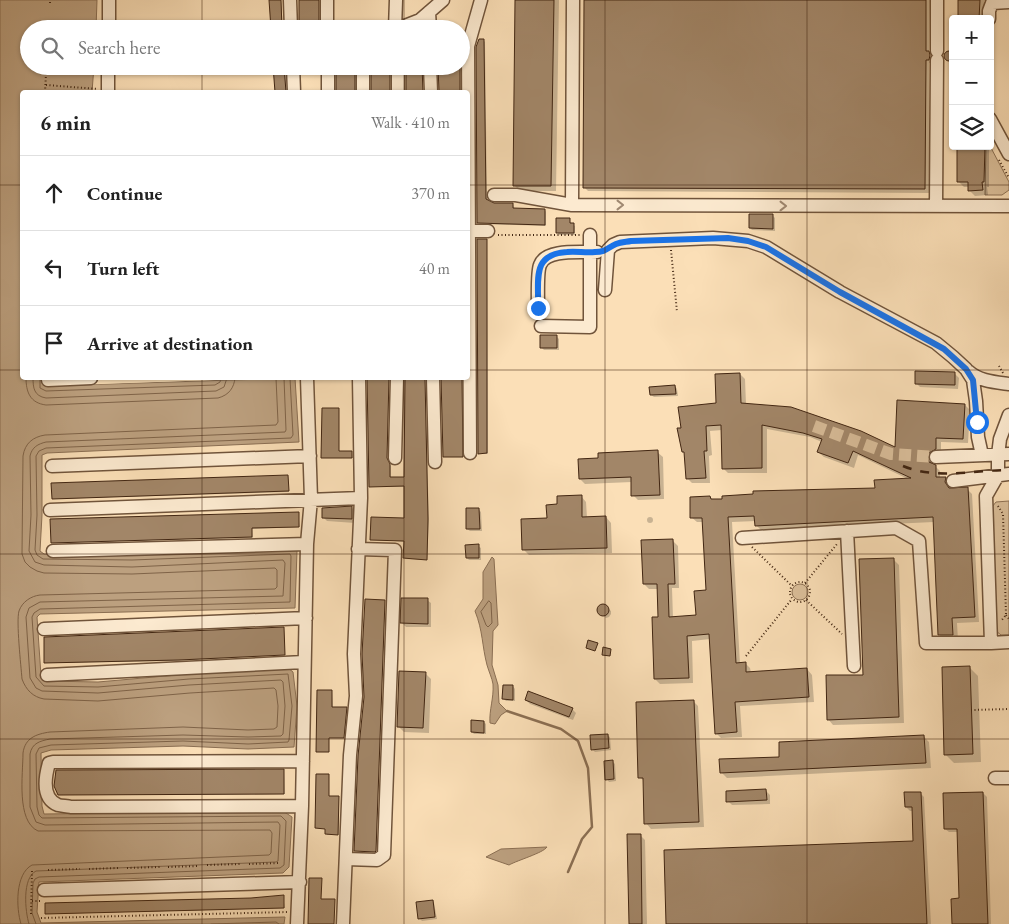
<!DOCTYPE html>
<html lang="en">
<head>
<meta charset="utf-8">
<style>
	:root { --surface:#fff; --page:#f2f2f2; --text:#222; --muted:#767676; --line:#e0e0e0 }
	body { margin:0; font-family:"EB Garamond",serif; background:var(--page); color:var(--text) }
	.controls { position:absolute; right:15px; top:15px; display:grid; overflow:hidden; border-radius:5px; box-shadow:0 1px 4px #0004 }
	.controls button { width:45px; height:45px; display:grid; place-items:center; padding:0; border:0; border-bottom:1px solid var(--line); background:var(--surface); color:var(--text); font:25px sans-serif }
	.stop { position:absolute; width:15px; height:15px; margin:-11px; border:4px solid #1a73e8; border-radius:50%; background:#fff }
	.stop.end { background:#1a73e8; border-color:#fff; box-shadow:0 1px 5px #0008 }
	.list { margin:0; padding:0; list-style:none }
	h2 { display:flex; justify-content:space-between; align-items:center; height:65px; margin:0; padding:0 20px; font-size:21px }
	h2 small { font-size:16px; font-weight:400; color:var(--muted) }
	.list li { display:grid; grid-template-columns:32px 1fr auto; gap:15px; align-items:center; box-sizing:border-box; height:75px; padding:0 20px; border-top:1px solid var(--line) }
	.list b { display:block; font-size:19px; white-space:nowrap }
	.list em { font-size:16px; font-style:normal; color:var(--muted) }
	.icon { flex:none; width:28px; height:28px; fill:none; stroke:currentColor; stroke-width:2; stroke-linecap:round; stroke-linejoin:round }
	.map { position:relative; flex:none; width:1009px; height:924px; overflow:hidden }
	.search { position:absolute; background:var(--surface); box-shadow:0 1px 4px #0004; left:20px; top:20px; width:450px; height:55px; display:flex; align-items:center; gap:12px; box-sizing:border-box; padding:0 18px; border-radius:28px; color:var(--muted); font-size:19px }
	.panel { position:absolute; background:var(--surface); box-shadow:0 1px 4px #0004; left:20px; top:90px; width:450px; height:290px; border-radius:5px }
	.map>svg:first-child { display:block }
	.green { fill:#dcc09b; stroke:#8f7356 }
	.water { fill:#bca07f; stroke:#8b6f53 }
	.pier { fill:#fbdfb7 }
	.shadow { fill:#0003 }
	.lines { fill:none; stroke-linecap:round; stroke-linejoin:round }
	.shore { stroke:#7f6348; stroke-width:1 }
	.stream { stroke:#8b6f53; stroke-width:2.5 }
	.building { fill:#a28668; stroke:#422612 }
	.minor-tunnel { stroke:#d6ba96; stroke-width:12; stroke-dasharray:12 6; stroke-linecap:butt }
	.minor-casing { stroke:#70543b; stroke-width:15 }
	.path { stroke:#422612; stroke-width:2; stroke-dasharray:1 2.5; stroke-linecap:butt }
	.minor { stroke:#fcead0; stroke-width:12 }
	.rail { stroke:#422612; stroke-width:2.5; stroke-dasharray:9 9; stroke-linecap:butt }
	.oneway { stroke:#9f8871 }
	.route { stroke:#1a73e8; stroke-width:6 }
	.grid { fill:none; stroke:#422612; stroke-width:1; stroke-opacity:0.55 }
</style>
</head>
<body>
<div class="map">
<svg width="1009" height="924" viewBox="0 0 1009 924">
	<rect width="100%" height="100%" fill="#fbdfb7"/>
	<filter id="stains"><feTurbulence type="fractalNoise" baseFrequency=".004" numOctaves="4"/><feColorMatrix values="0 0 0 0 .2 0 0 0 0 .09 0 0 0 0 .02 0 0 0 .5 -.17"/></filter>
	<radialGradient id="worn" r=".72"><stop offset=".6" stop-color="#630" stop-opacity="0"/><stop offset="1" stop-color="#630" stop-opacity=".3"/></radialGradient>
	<path class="green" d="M986 146H990L1009 182V190L1002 195H985Z
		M1009 501V635H1001L996 631 992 507 996 502Z
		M792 592a8 8 0 1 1 16 0a8 8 0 1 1-16 0Z"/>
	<path class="water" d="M0 0H97L96 29H29V66H94L92 92H22V378H45V386L295 378 299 442 47 453 42 455V515L40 551 44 554 132 555 291 549 297 551 295 608 40 614 37 617 41 676 45 681 98 682 188 674 288 668 293 672 297 706 294 747 248 749 183 746 51 750 41 753 42 806 44 814 283 811 292 817 289 867 283 873 39 882 37 912 41 923 285 917 284 924H0Z
		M492 557 494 559 498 625 493 631 492 665 498 685 499 703 507 711 501 715 495 724 490 723C489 710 494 698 493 684 492 678 489 672 487 665 482 646 483 631 475 611L483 599V572Z
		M547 847C543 853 518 860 509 865L486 857 501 849Z"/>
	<path class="pier" d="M45 378 47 384 215 378H270L45 386Z"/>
	<path class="shadow" d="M271 0H281L283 29H273Z
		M516 0H559L556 191H520L514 185Z
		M585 0H930L929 53 933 57V63H929V193L588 191 584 187Z
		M959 0H994V1H984V19H959Z
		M483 40 485 42 487 201 493 204H513L515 210H545L546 212V226L480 224 478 222Z
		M946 53H953V65L946 59Z
		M275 66H285L287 92H276Z
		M337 66H356V92H337Z
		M372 66H391L390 92H372Z
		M407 66H423V92H408Z
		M439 66H461V92H440Z
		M958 146H989V187H987L988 195 975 196 969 190V187H964L958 181Z
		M773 216 775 218V231L752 230 750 228Z
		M569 219 571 224 575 226V235H559L557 232Z
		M487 241 488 454H480L479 453Z
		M557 337 559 339V350H544L541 347Z
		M740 374 745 379 746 404 896 449 965 405 970 410 968 443 941 442V454L934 458 933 464 940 471V478H946L951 483 949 489H967L972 494 979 622 957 623 958 640H944L939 634 934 522 761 530 756 525V521L732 522 740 664 745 663 750 668 751 673 807 669 812 675 814 702 740 706 742 737 721 738 716 733 710 639 692 641 693 683 660 684 655 679 660 618 659 589H649L644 584 673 541 678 546 679 588H672L673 618 697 616 707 591 703 522H697L691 517 710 497 713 501 876 489 910 480 858 455 854 468 824 457 818 452 822 442 810 437 767 429V473H728L723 468 722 430 710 431 712 455 709 456 710 483H692L687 478 682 429 717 404Z
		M955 374 959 378 958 389 920 387 916 383Z
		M368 378H389L387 460 391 466V478H405L406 378H427L425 380 429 521 427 560 405 559V542L371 539 405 519V487L370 486Z
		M442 378H462L463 457 444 456Z
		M675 386 677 389 678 396 654 397 651 395Z
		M338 409 339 452H352L353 458H324Z
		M657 452 663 457 664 499 638 500 633 495 632 482 585 484 580 479Z
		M288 476 289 492 53 499Z
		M581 496 586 502 587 518 606 517 611 523 612 553 529 555 524 550 558 505Z
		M352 508 356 512 355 523 327 521 323 517Z
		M479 510 481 512 482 531H470L467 529Z
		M298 513 300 527 252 529 253 538 52 543Z
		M647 520a3 3 0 1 1 6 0a3 3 0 1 1-6 0Z
		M478 546 481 548V560H469L467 558Z
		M893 559 899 565 904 723 833 725 828 719 864 676Z
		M427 600 431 603V627H406L402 623Z
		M385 601 376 852 356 851H355Z
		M604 605 611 611V614L609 617 606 618 599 612V608Z
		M284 628 285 655 180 661 46 663Z
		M970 668 978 676 981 762 954 763 945 754Z
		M425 673 431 679 429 733 404 732 398 726Z
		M513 686 515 689V701H506L504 699Z
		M332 692 333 708 347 709 344 738H329V752H318Z
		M526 700 572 709 576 713 573 720 530 704Z
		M693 701 698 706 704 827 651 829 646 823 645 782 640 777Z
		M484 722 486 724V734H474L472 732Z
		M607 735 610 737 611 750 595 752 592 749Z
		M924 737 929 742 931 768 727 778 721 772 781 758Z
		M612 761 615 764 616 781 609 782 607 779Z
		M284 770 285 794 59 795Z
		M329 776V797L339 798V835H327V829L316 828Z
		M766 791 770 795V804L732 805 728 801Z
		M920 793 924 797 931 924H667L915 842 913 811H910L906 807Z
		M983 793 987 797 991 924H954L961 899 958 832H949L945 829Z
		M640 835 645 840 647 924H630Z
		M283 896 285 908 46 914Z
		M432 901 434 903 437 919 422 921 420 919Z"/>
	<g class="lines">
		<path class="shore" d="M26 378C26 392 30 403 46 405L218 398C229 395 234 388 235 378
			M33 378C33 388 34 396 46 398L216 391 224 387 227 378
			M40 378V388L46 391 215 385 220 382 221 378
			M489 601 491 603 492 623 488 627 486 625 481 612Z
			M21 924C16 908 15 874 32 865L269 855 271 853 272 833 270 830 38 831C16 821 23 774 23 753 25 738 36 734 50 732L183 727 248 730 274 729 277 727 278 706 276 690 274 688 190 693 98 701 44 699C33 697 26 690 22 679 21 666 16 621 19 611 22 602 31 596 40 595L275 589 277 587V570L275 568 132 574 44 573 37 571 30 567 25 562 22 554 23 456C25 443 33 437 45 435L276 425 278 422 276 378
			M29 924C25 911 22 878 36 871L276 862 278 861 280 825 278 822 45 825 36 822 30 807V754C32 743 40 741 50 739L183 735 248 737 281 736 283 734 285 706 283 682 281 680 189 685 98 693 42 691 36 688 30 678 26 617 29 608 40 602 283 596 285 563 283 560 132 567 44 565 35 562 29 551 31 515 30 456C32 447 38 444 46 442L285 432 286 430 284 378
			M36 924 32 913 33 883 35 879 39 877 280 868 284 865 286 821 281 816 42 818 39 815 37 807 36 754 39 748 51 745 183 741 248 744 288 742 289 740 292 706 288 674 189 679 98 687 44 686 36 677 32 617 34 613 40 609 290 602 291 556 290 554 132 560 43 559 37 555 35 550 37 515 36 456 39 451 46 448 291 438 293 435 290 378
			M211 924 276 922 279 924"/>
		<path class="stream" d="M507 711 561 729 578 741 588 768 592 827 582 839 568 872"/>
	</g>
	<path class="building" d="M269 0H281L282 29H271Z
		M299 0H319V29H299Z
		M515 0H554L551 186H513Z
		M584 0H926V51H929L930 55 929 60H926L925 189 583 188Z
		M958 0H980L979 19H958Z
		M479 39H484L486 199 494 203H513V208L545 209V225L477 223 476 47Z
		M944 56a5 5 0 1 1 10 0a5 5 0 1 1-10 0Z
		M273 66H284L286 92H275Z
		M336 66H355V92H336Z
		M371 66H390V92H371Z
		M406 66H422L423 92H406Z
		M438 66H460V92H439Z
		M957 146H985L984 182H982L983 190 968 191V182H957Z
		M749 214H773V229L749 228Z
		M556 218H570V223H574V233H556Z
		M477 239H487V453L478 454Z
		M540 335H557V348H540Z
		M915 371 955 372V385L915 384Z
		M740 373 741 403 791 407 861 431 895 447 897 400 965 404 963 439 936 438V449L929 453 928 458 929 462 936 465V477H946L945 482 949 488 968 487 975 617 952 618 953 635H938L933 517 755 526 754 516 728 517 736 663 746 662V672L807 668 809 697 735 702 737 732 715 734 709 634 687 636 689 678 654 679 652 617H658L657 584H643L641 540 673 539 675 584H668L669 617 696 615 694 591 706 590 702 518H690V497L710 496 711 499H722V496L753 494V491L875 488 874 480 911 478 853 451 848 463 817 452 822 439 803 433 762 425V468L722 469 721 425 706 426 707 451H704L706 478 686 479 684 452H682L677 428H681L678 407 716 403 715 374Z
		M367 378H389L387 458 390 464V477H404L405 378H425L428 519 427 560 403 558 404 541 370 540 371 517 404 518V486L369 487Z
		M441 378H462L463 457H443Z
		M675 385 676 394 650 395 649 387Z
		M322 408H339V451H352V458H321Z
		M658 450 660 495 631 496V477L579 479 578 459 598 458V453Z
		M288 475 289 491 52 499 51 483Z
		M582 495V517L606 516 607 548 522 550 521 519 547 518 546 505 557 504V496Z
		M352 506V519L322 518V508Z
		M466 508H479L480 529H466Z
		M299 512V527L252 528V537L51 543 50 519Z
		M479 544V558H466L465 545Z
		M894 558 899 717 827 720 826 675H863L859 559Z
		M401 598H428V624L400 623Z
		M365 599 385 600 376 851 375 852 354 851 358 756 364 697 362 654Z
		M597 610a6 6 0 1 1 12 0a6 6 0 1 1-12 0Z
		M284 627 285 655 179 660 44 663V637Z
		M588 640 598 643 595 651 586 648Z
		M603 647 611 649 610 656 602 655Z
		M970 666 973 754 944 755 942 667Z
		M399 671 426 672 423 728 397 727Z
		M503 685H513V700L502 699Z
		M317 690H332V707H347L344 738H329V752H316Z
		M528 691 573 708 569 717 525 700Z
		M694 700 699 822 644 824 643 778H638L636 702Z
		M471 720 484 721V733L471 732Z
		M608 734 609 748 591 750 590 735Z
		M924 735 926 763 720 773 719 759 779 757V742Z
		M613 760 614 779 605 780 604 761Z
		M284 769V794L58 795 54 786 56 770Z
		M316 774H329V796H339L338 835 325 834V829L315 828Z
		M766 789 767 800 726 802V791Z
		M904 792H921L927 924H666L664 850 913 841 912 807H905Z
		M983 792 988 924H952L951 899 959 898 957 829H944L943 793Z
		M627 834H641L642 924H629Z
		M309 878H322L321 899H335L334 924H308Z
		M284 895V908L45 914V903L251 898Z
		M433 900 435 917 418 919 416 902Z"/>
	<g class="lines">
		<path class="minor-tunnel" d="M814 426 891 454 936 457"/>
		<g class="minor-casing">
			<path id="minor" d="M290 0 291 29
				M327 0V29
				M937 0V51
				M429 12 430 29
				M989 19V11L992 3 1009 2
				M109 29V0
				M395 29 396 0
				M397 29 420 20 443 0
				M293 66 294 92
				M328 66V92
				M430 66 431 92
				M108 92V66
				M363 92V66
				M398 92V66
				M990 119 1009 154
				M494 195H516L572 205 1009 206
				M572 205 573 0
				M936 206 937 60
				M468 231H488
				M605 290 608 250 613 245 620 242 713 238 748 241 766 247 840 292 936 343 953 357 966 369 973 380 976 401 978 437 982 455
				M538 308C538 298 537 272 540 265 546 248 583 253 597 252
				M541 326 590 327V235
				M968 371C979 381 994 382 1009 384
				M433 378 435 462
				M48 380 91 378
				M1009 415 1000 439 998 455V475L986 496 991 643 1009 642
				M470 453 468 46 481 0
				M936 457 1009 454
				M395 458 397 378
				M52 466 310 456
				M953 481 1009 474
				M50 510 361 498
				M847 531 854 666
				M742 538 896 528 919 541 926 643H991
				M53 551 307 544
				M44 629 306 618
				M47 675 304 662
				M995 778H1009
				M302 806 71 807C67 806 62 806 58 805 41 798 45 777 49 763L53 762 303 761
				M346 859 377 860 384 855 395 550 358 549
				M44 890 300 882
				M297 924 302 806 307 544 311 499 307 378
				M343 924 350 755 356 696 354 654 361 498 359 378"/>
		</g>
		<path class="path" d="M50 3V0
			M48 29V22
			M46 85 98 89
			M45 92 46 74
			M999 160 1009 178
			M498 235H581
			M671 250 677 312
			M999 366 1003 373
			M998 506 1003 514 1006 615 1001 621
			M752 547 792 586
			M790 592a10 10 0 1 1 20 0a10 10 0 1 1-20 0Z
			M805 583 837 544
			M806 600 842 634
			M1006 615 1009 619
			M746 656 792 599
			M971 710 1009 709
			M249 864 280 863
			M207 865 242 864
			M168 867 198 866
			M127 868 160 867
			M89 869 118 868
			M48 870 80 869
			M32 901H40
			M31 914 32 871
			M41 918 288 912"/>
		<use href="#minor" class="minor"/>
		<path class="rail" d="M903 466C936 480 974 470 1009 470"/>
	</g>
	<defs><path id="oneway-chevron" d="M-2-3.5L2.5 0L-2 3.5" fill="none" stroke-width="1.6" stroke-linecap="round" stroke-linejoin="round" transform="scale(1.25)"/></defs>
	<g class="oneway">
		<use href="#oneway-chevron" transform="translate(620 205)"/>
		<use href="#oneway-chevron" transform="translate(783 206)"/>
	</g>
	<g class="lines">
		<path class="route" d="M538 308C539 280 531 254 567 252 576 251 586 253 595 252 606 252 607 248 616 244 621 242 626 242 631 241L728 238 748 241 766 247 840 292 944 349 966 369 973 380 977 422"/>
	</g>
	<path class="grid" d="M202 0V29M404 0V29M605 0V924M807 0V924M202 66V92M404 66V92M0 185H22M468 185H1009M0 370H22M468 370H1009M202 378V924M404 378V924M0 554H1009M0 739H1009"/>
	<rect width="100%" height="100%" filter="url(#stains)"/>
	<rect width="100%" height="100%" fill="url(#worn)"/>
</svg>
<div class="controls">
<button>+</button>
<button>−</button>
<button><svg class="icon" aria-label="layers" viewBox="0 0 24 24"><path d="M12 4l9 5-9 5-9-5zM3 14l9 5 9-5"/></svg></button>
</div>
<div class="stop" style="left:977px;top:422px"></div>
<div class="stop end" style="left:538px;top:308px"></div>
<div class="search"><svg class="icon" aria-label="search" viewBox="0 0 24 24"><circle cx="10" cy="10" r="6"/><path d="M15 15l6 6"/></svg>Search here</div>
<section class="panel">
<h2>6 min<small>Walk · 410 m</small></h2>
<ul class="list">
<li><svg class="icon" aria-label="ahead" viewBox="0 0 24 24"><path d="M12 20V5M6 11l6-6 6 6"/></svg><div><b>Continue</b></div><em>370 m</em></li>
<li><svg class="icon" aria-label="left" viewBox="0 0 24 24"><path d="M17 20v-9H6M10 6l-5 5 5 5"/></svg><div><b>Turn left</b></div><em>40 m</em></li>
<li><svg class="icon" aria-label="arrive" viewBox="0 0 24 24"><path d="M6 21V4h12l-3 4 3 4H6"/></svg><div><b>Arrive at destination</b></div></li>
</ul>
</section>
</div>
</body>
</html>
